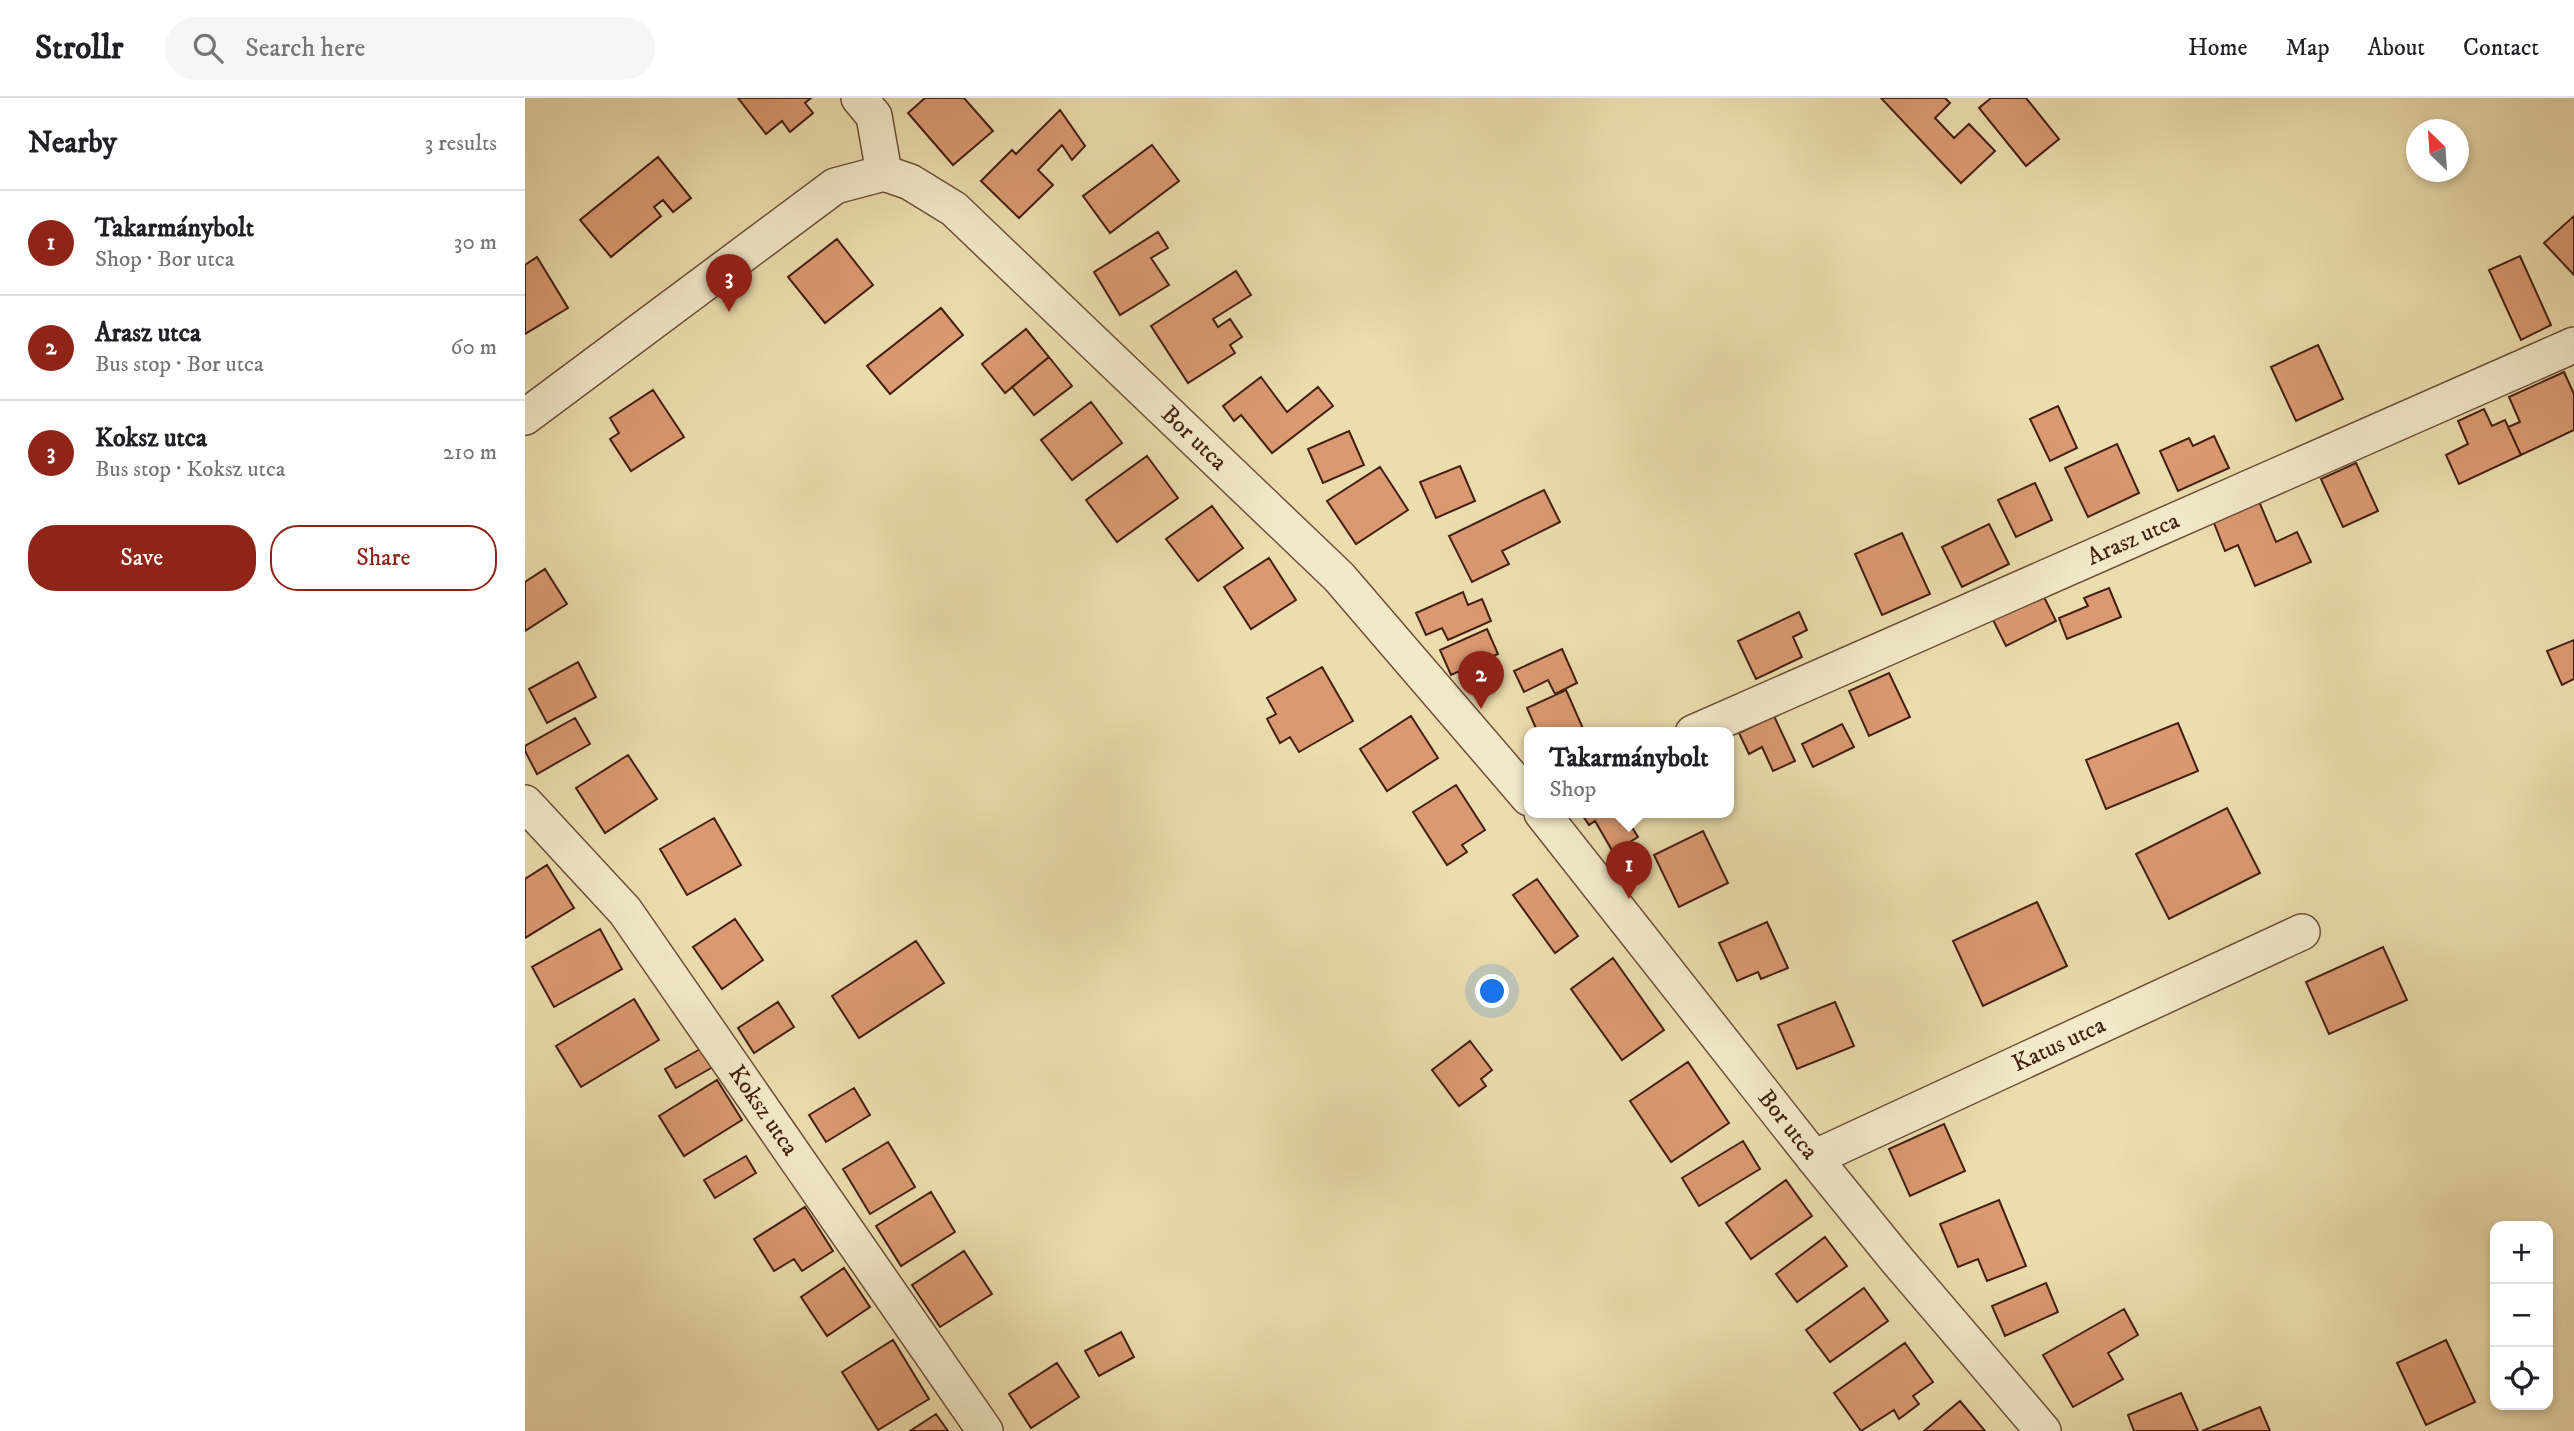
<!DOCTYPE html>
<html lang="en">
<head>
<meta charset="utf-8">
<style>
	:root { --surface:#fff; --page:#f6f6f6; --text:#202124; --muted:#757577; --line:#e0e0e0; --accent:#8f2418 }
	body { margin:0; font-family:"IM FELL DW Pica",serif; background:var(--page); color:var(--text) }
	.controls { position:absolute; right:21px; bottom:21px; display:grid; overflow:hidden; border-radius:14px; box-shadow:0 4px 10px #0003 }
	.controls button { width:63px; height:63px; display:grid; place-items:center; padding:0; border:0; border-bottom:2px solid var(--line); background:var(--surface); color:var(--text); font:35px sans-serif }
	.compass { position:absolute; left:1881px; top:21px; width:63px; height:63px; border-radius:50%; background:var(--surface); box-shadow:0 4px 10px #0003; rotate:335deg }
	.you { position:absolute; left:968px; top:894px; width:24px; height:24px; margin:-18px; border:5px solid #fff; border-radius:50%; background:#1a73e8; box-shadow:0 0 0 10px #1a73e833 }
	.badge { display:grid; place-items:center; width:46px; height:46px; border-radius:50%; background:var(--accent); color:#fff; font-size:23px; font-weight:700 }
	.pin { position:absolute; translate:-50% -58px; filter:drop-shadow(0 2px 4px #0008) }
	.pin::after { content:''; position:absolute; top:37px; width:24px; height:21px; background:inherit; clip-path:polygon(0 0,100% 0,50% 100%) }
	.popup { position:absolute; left:999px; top:629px; width:210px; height:91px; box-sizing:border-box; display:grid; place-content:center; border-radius:14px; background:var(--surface); filter:drop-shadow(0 2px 5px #0005); font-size:23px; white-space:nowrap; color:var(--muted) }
	.popup b { font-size:26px; color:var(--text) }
	.popup::after { content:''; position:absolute; left:50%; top:100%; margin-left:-14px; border:14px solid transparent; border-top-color:var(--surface) }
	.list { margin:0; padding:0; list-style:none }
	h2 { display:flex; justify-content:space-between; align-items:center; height:91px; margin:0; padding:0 28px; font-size:30px }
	h2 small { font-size:23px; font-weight:400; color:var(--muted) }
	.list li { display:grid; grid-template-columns:46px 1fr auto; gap:21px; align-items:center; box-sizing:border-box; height:105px; padding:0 28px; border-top:2px solid var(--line) }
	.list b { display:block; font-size:26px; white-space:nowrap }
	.list p { margin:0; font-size:23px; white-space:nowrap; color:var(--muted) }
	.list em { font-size:23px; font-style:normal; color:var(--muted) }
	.actions { display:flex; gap:14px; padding:21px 28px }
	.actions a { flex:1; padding:16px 0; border:2px solid var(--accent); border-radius:28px; text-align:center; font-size:24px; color:var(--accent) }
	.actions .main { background:var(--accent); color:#fff }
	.icon { flex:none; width:38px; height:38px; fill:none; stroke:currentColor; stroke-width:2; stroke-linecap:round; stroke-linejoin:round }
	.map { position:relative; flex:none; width:2049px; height:1333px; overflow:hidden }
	header { display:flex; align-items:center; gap:42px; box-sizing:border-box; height:98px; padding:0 35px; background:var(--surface); border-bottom:2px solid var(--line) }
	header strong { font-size:33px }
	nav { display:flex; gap:38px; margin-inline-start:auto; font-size:24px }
	.search { width:490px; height:63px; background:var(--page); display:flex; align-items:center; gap:18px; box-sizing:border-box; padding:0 24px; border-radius:38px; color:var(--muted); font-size:26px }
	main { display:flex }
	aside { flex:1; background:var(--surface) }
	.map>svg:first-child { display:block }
	.building { fill:#db9971; stroke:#442012; stroke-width:2 }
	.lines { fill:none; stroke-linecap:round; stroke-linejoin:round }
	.street-casing { stroke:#6e4f39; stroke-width:38 }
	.street { stroke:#f3e9ca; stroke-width:35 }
	.labels { text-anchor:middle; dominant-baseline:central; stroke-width:5; stroke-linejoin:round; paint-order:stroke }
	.street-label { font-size:24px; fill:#442012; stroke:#f3e9ca }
</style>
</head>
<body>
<header>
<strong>Strollr</strong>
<div class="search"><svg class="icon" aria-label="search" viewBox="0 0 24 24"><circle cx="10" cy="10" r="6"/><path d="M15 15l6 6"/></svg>Search here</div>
<nav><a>Home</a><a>Map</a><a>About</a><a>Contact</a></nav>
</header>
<main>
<aside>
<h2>Nearby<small>3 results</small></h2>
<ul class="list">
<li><span class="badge">1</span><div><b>Takarmánybolt</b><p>Shop · Bor utca</p></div><em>30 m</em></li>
<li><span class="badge">2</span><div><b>Arasz utca</b><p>Bus stop · Bor utca</p></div><em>60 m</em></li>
<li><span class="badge">3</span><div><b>Koksz utca</b><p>Bus stop · Koksz utca</p></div><em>210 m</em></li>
</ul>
<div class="actions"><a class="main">Save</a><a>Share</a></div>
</aside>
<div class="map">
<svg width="2049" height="1333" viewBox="0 0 2049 1333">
	<rect width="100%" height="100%" fill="#ecddae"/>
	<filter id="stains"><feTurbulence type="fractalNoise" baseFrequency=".00286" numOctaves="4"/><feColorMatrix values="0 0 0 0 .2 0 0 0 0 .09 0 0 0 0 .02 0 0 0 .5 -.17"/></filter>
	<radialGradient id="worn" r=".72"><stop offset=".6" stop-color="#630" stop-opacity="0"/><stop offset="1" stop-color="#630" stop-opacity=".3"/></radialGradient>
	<path class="building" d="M213 0H286L280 5 288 15 265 34 257 23 241 36Z
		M400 0H439L468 33 428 67 383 15Z
		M1356 0H1420L1425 5 1410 20 1429 40 1444 26 1470 53 1436 85Z
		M1466 0H1501L1534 41 1501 68 1454 10Z
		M535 12 560 48 547 62 537 47 513 72 528 87 494 120 456 83 487 52 491 56Z
		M627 47 654 83 585 135 558 98Z
		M133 59 166 100 148 114 138 102 129 109 136 118 86 159 55 122Z
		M2049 118V177L2019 145Z
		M633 134 643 150 626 160 644 187 595 217 569 174Z
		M312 141 348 187 300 225 263 179Z
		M1995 158 2026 227 1996 242 1964 172Z
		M12 159 43 210 0 236V167Z
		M711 173 726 197 688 221 693 229 705 221 717 239 705 247 710 255 663 285 626 228Z
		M416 210 438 237 365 296 342 268Z
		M501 231 524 259 480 295 457 266Z
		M1793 247 1818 301 1771 323 1746 269Z
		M524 259 547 288 509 317 487 289Z
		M2039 274 2049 296V332L1996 357 1983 329 1995 324 1984 299Z
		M736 279 762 314 793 289 808 308 747 355 716 317 709 323 698 308Z
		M128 292 159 339 106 373 85 341 94 335 85 320Z
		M566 304 597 345 547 382 516 342Z
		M1533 308 1552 350 1525 363 1505 321Z
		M1959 311 1967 328 1980 322 1996 357 1934 386 1921 357 1943 346 1933 323Z
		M824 333 839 367 798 385 783 351Z
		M1689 338 1704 370 1653 393 1635 353 1664 340 1668 348Z
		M1592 346 1614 395 1563 419 1540 370Z
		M622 358 653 400 592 444 561 402Z
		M1831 365 1853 413 1818 429 1796 381Z
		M935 368 950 403 911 420 895 384Z
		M855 369 883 412 831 446 802 403Z
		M1510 385 1527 422 1491 439 1473 402Z
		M1019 392 1035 424 977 453 984 466 947 484 924 438Z
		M1733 401 1751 444 1772 434 1786 464 1730 488 1713 447 1700 453 1687 420Z
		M687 408 718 450 673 483 641 441Z
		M1464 426 1484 466 1437 489 1417 449Z
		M1377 435 1405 496 1357 517 1330 456Z
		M744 460 771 502 726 531 699 489Z
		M20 471 42 506 0 533V484Z
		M1584 490 1596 519 1542 541 1534 520 1563 508 1559 500Z
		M938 494 943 507 957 501 966 523 923 542 917 530 901 537 891 515Z
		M1518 497 1531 523 1481 548 1468 522Z
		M1274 514 1282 532 1268 539 1277 559 1231 581 1213 543Z
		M962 531 973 556 926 577 915 552Z
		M2049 542V581L2037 587 2022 553Z
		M1037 551 1052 585 1030 596 1023 582 999 594 989 573Z
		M53 564 71 599 22 625 4 591Z
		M797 569 828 623 774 654 765 639 755 645 742 621 751 616 742 600Z
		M1364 575 1385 619 1344 638 1324 593Z
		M1041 592 1060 635H1013L1002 610Z
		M886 618 913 660 862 693 835 651Z
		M1249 618 1270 663 1248 673 1237 649 1224 656 1214 635Z
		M50 620 65 646 12 676 0 653V648Z
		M1653 625 1673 673 1581 711 1561 662Z
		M1317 626 1329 649 1288 669 1277 646Z
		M103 657 132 701 80 735 51 690Z
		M931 687 960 732 937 747 942 754 922 767 888 714Z
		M1702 710 1735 775 1644 821 1611 756Z
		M1056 715H1098L1113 739 1088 754 1070 723 1064 727Z
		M189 720 216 767 162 797 135 751Z
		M1178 733 1203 785 1154 809 1129 757Z
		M22 767 49 810 0 840V781Z
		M1012 781 1053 838 1030 855 988 797Z
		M1512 804 1542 868 1458 908 1428 843Z
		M210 821 238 862 197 891 168 849Z
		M1242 824 1263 870 1236 881 1233 874 1212 883 1194 845Z
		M75 831 97 871 29 909 7 869Z
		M391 843 419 885 334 940 307 898Z
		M1858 849 1882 902 1804 936 1781 884Z
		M1088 860 1139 932 1097 962 1046 891Z
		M109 901 134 942 56 989 31 948Z
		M253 904 269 929 229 955 213 930Z
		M1310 904 1329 948 1272 971 1253 927Z
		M945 943 967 972 956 981 961 988 934 1008 907 972Z
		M177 950 188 969 151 990 140 971Z
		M1163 964 1204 1025 1146 1064 1105 1003Z
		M192 982 217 1022 159 1058 134 1018Z
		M329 990 345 1017 301 1044 284 1017Z
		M1419 1026 1440 1073 1385 1098 1364 1051Z
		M1218 1043 1235 1071 1174 1108 1157 1080Z
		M363 1044 390 1089 345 1116 318 1071Z
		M221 1058 231 1075 190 1100 179 1082Z
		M1261 1082 1287 1118 1226 1161 1201 1125Z
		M406 1094 430 1134 376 1168 351 1128Z
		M1474 1102 1501 1168 1462 1183 1453 1161 1433 1169 1415 1126Z
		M280 1109 308 1153 277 1173 269 1161 249 1173 229 1141Z
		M1300 1139 1322 1168 1272 1204 1251 1176Z
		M439 1153 467 1196 415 1229 387 1187Z
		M319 1170 345 1209 302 1238 276 1199Z
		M1521 1185 1533 1214 1480 1238 1467 1208Z
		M1339 1190 1363 1223 1305 1264 1281 1232Z
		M1599 1211 1613 1237 1583 1255 1598 1281 1548 1309 1518 1257Z
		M596 1234 609 1259 574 1278 560 1253Z
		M368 1242 404 1301 353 1332 317 1274Z
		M1921 1242 1950 1304 1901 1327 1872 1265Z
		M1380 1245 1408 1284 1388 1298 1394 1306 1374 1321 1369 1312 1336 1333 1309 1295Z
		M532 1265 554 1299 506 1330 484 1296Z
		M1656 1295 1673 1333H1609L1603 1317Z
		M1435 1303 1460 1333H1399Z
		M1735 1309 1745 1333H1677Z
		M411 1316 423 1333H385Z"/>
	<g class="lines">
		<g class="street-casing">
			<g id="street">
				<path d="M334 0 349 18 359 75"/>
				<path id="s1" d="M359 75 385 84 429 111 814 479 1004 700"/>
				<path d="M0 319 310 88 359 75"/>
				<path id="s2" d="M1168 635 2049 247"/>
				<path id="s3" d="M0 705 100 813 460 1333"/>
				<path id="s4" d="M1017 715 1289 1060 1372 1162 1518 1333"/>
				<path id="s5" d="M1289 1060 1777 834"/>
			</g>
		</g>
		<use href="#street" class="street"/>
	</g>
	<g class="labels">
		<g class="street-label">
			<text stroke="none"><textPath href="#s1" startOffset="411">Bor utca</textPath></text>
			<text stroke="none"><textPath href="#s2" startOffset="481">Arasz utca</textPath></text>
			<text stroke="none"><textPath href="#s5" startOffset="270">Katus utca</textPath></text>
			<text stroke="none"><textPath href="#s3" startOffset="390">Koksz utca</textPath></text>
			<text stroke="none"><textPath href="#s4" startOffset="397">Bor utca</textPath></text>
		</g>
	</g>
	<rect width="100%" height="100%" filter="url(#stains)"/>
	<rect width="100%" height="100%" fill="url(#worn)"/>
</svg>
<div class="controls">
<button>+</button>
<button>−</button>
<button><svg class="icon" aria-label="locate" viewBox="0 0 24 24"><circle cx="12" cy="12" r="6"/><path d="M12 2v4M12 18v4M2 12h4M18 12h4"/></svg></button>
</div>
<svg class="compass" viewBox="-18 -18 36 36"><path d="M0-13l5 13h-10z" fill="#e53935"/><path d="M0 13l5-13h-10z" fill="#757577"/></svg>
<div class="you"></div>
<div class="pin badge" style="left:1104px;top:801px">1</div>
<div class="popup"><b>Takarmánybolt</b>Shop</div>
<div class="pin badge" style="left:956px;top:611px">2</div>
<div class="pin badge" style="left:204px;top:214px">3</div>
</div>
</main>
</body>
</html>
